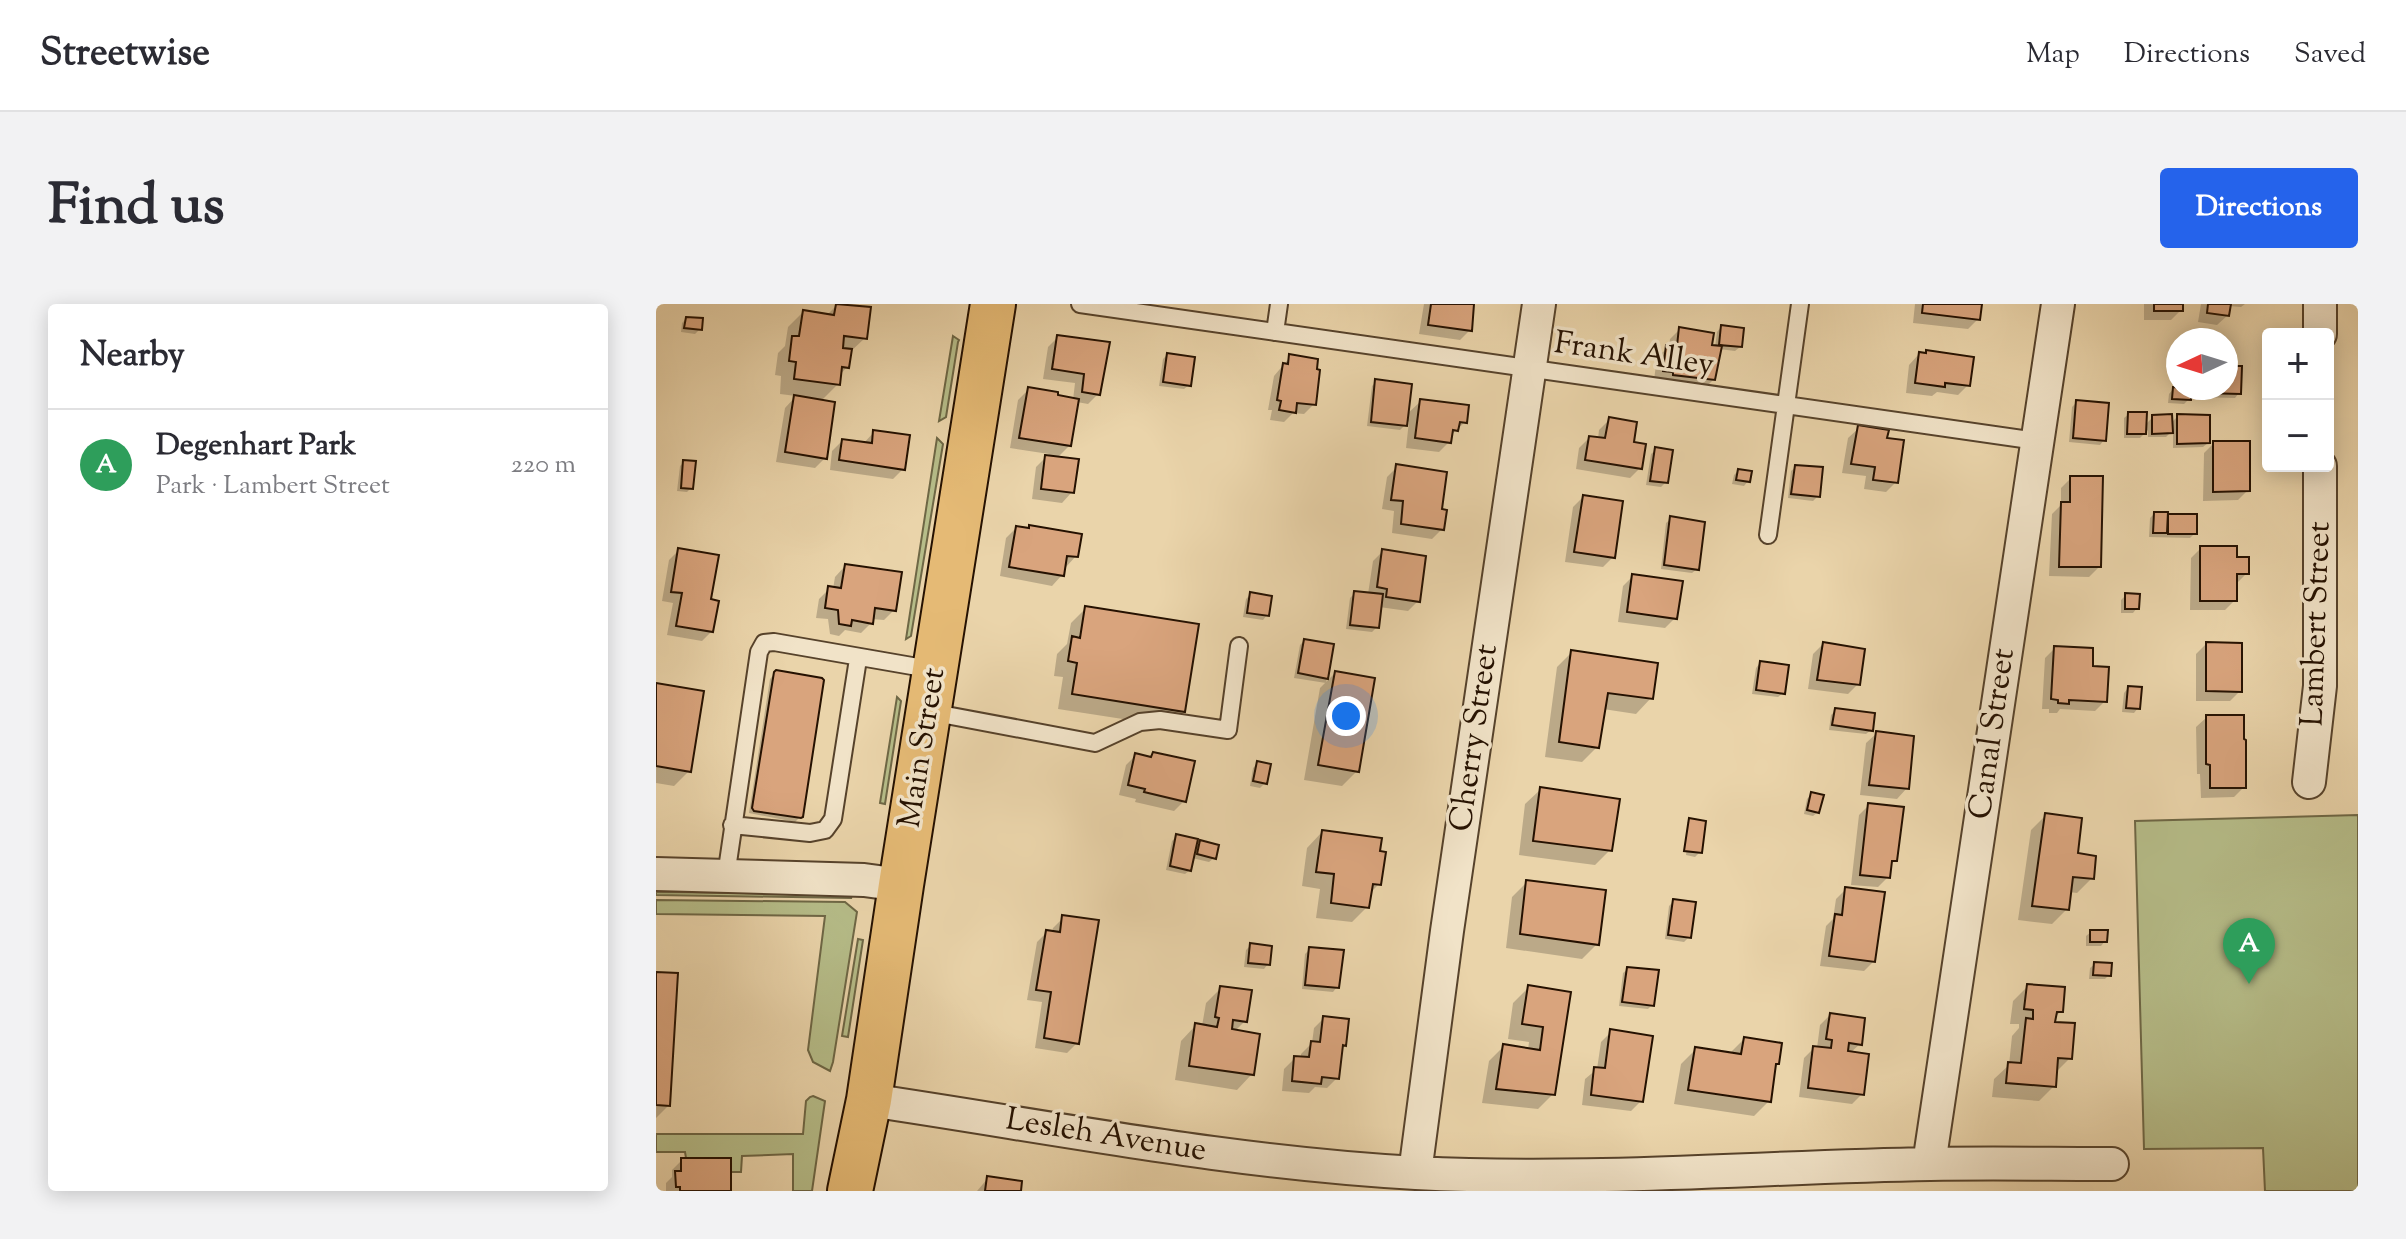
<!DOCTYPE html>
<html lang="en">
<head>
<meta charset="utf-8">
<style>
	:root { --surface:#fff; --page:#f2f2f3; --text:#2b2b33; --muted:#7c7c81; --line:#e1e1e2; --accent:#2563eb }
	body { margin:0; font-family:"Sorts Mill Goudy",serif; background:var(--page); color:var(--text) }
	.controls { position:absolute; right:24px; top:24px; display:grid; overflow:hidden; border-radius:8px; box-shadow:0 4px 20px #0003 }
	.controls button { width:72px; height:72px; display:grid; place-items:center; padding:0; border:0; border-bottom:2px solid var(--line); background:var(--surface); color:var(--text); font:40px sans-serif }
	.compass { position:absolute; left:1510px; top:24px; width:72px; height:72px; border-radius:50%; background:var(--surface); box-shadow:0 4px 20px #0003; rotate:266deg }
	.you { position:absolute; left:690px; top:412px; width:28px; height:28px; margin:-20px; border:6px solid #fff; border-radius:50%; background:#1a73e8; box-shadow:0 0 0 12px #1a73e833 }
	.badge { display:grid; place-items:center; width:52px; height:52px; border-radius:50%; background:var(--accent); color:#fff; font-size:26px; font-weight:700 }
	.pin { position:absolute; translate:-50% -66px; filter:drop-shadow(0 2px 4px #0008) }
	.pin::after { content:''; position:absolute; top:42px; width:28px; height:24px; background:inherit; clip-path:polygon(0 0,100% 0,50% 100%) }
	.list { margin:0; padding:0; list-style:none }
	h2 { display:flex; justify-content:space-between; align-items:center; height:104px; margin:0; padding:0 32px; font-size:34px }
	h2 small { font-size:26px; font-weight:400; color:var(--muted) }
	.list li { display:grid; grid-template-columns:52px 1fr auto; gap:24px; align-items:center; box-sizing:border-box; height:112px; padding:0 32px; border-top:2px solid var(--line) }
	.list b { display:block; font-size:30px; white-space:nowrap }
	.list p { margin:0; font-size:26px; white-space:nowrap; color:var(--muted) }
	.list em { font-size:26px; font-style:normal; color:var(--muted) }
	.map { position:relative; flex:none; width:1702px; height:887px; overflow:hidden; border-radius:8px }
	header { display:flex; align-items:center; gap:48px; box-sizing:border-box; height:112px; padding:0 40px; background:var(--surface); border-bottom:2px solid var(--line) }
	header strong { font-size:38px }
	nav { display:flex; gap:44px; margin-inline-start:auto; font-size:28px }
	.intro { display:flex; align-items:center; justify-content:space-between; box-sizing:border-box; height:192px; padding:0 48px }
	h1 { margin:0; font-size:56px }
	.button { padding:20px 36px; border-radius:8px; background:var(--accent); color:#fff; font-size:28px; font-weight:700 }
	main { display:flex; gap:48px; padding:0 48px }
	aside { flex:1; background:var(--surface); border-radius:8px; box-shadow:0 4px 20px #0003 }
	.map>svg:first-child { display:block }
	.green { fill:#b6bd89; stroke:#6e6745; stroke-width:2 }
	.shadow { fill:#0003 }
	.building { fill:#d9a47d; stroke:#251101; stroke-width:2 }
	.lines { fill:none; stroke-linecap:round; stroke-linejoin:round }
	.lane-casing { stroke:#56422b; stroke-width:20 }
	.street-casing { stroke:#56422b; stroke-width:36 }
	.primary-casing { stroke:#251101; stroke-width:48 }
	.lane { stroke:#f1e3c8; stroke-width:16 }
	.street { stroke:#f1e3c8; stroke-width:32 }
	.primary { stroke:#e5ba75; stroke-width:44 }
	.labels { text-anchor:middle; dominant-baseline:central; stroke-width:7; stroke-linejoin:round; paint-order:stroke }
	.street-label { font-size:32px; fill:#251101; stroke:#f1e3c8 }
</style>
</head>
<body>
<header>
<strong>Streetwise</strong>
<nav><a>Map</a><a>Directions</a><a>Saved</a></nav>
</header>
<div class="intro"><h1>Find us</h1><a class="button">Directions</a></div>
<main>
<aside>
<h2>Nearby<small></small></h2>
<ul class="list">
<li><span class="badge" style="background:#2e9e5b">A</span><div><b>Degenhart Park</b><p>Park · Lambert Street</p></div><em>220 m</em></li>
</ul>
</aside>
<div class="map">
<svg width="1702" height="887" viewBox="0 0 1702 887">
	<rect width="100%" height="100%" fill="#ead4aa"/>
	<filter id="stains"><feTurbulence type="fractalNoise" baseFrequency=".0025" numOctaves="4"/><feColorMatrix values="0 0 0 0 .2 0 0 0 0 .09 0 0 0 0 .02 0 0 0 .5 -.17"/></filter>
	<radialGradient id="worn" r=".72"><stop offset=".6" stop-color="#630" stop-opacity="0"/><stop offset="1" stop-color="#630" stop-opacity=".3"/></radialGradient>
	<path class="green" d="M297 32 303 36 302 38 290 113 283 117Z
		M281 134 287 140 255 332 250 335Z
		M241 393 245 397 229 500 224 499Z
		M1702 511V887H1609L1607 844 1488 845 1479 517Z
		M0 588 188 590 196 594 0 591Z
		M0 596 189 598 201 608 177 758 174 767 157 758 152 746 169 612 0 610Z
		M202 635 207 636 192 733 186 732Z
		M157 792 169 797 156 887H137V850L86 852 85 868H75L74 854H30L29 848H0V830H147L150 797 154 793Z"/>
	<path class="shadow" d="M768 0H816L814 26 804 36 763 30Z
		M1259 0H1324L1322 15 1312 25 1257 19Z
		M1488 0H1525V6L1515 16H1488Z
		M1545 0H1589L1585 3 1573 2 1572 11 1561 21 1542 18Z
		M181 1 209 34 193 49 191 63 183 72 182 80 164 98 169 154 159 164 120 158 129 104 140 92 124 90 125 72 119 71 122 49 129 42 132 23 147 8 170 12Z
		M30 15 44 25 39 30 25 28 26 19Z
		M1065 23 1084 43 1079 47 1063 45 1058 75 1047 86 998 76 1001 53 1013 43 1014 35 1024 25 1054 43H1059L1061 28Z
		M402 33 442 90 432 100 421 98 414 141 401 154 416 188 406 199 376 195 380 163 393 150 354 144 362 96 373 85 417 96 419 79 387 75 392 43Z
		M1263 50 1268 51 1312 81 1302 91 1281 88 1276 92 1250 89 1253 61Z
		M511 51 533 81 528 85 503 82 507 55Z
		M634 53 658 100 648 110 637 109 628 118 614 116 616 106H612L618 72Z
		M1570 64 1583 89 1579 94 1542 93V84H1570Z
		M720 78 750 111 765 97 809 118 794 132 793 138 783 148 750 144 753 117 744 126 711 122 716 82Z
		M1517 85 1533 95 1528 100 1512 99 1513 90Z
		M1612 93V109H1608L1609 97Z
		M1420 99 1448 136 1444 141 1413 138 1416 103Z
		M1473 110 1489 121 1497 113 1515 119 1522 112 1552 139 1547 143 1517 144V126L1510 133H1492V126L1484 134H1468V114Z
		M953 116 975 140 984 164 974 174 920 165 923 144 933 134 942 135 943 126Z
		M1203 124 1229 135 1240 178 1230 188 1208 185 1210 172 1186 169 1192 134Z
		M218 128 247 165 237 175 174 166 176 147 186 137 207 140Z
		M1558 139 1592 186 1582 196 1547 197 1548 149Z
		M1000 146 1010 178 1005 183 990 181 995 150Z
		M28 158 35 184 31 188 21 187 24 162Z
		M741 163 784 206 786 225 776 235 736 229 738 207 726 205 731 173Z
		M1140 163 1162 192 1157 197 1132 194 1135 167Z
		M1082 167 1092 177 1088 182 1076 180 1078 171Z
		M1415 174 1443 263 1433 273 1393 272 1396 210 1405 201V184Z
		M927 193 957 253 947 263 909 258 917 203Z
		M1498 210 1539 212V229L1534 234 1493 233 1494 214Z
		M1015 215 1041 265 1036 269 1005 265 1010 219Z
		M360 224 420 252 410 263 408 262 406 271 396 282 344 272 350 234Z
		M1545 244 1591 269 1581 279 1579 296 1569 306H1534L1535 254Z
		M23 246 53 297 56 327 46 337 11 331 17 299 6 297 13 256Z
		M727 247 762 297 752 307 723 303 721 323 716 328 690 325 694 294 699 289 712 290 717 257Z
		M189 262 238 306 228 316 215 315V319L205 329 189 326 183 332 174 330 172 315 160 314 163 295 173 285H177L179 273Z
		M977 272 1019 314 1009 324 962 318 967 282Z
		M595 290 611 311 607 316 587 313 590 295Z
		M1470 291 1481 304 1477 309H1465V296Z
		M430 304 527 407 512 422 402 405 407 373 398 372 401 350 411 340 415 319Z
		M648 337 676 341 670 379 638 374 644 341Z
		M1167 340 1202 380 1192 390 1152 385 1157 350Z
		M1550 340 1584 387 1574 397H1540V350Z
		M1399 344 1435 364 1449 397 1439 407 1404 405 1401 409H1393V405H1386L1389 354Z
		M916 348 995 394 980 410 947 405 941 443 926 458 889 453 901 363Z
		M1104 359 1127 389 1122 393 1096 390 1100 364Z
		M120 368 145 512 139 518 93 509 114 375Z
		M679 369 701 467 686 482 648 476 664 384Z
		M0 383 33 467 18 482 0 479Z
		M1472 384 1482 404 1478 409 1466 408 1468 389Z
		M1180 406 1215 426 1210 430 1173 426 1175 411Z
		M1551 413 1588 483 1578 493 1545 494 1544 470H1541L1540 423Z
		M1221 429 1251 484 1241 495 1204 491 1210 439Z
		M498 450 528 497 518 507 479 498 480 495 463 491 470 461 480 451 493 454Z
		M602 459 609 479 604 484 594 482 597 464Z
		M885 485 954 546 939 561 863 551 869 500Z
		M1155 491 1162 508 1157 512 1148 510 1151 495Z
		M1213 501 1239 556 1233 562 1232 573 1222 583 1195 581 1203 511Z
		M1390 511 1436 574 1421 589 1413 588 1411 605 1396 620 1362 616 1375 526Z
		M1033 516 1044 548 1039 553 1030 551 1034 519H1031Z
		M666 528 723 580 713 590 711 603 696 618 660 614 664 585 646 582 651 544Z
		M521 532 538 545 545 538 558 554 553 558 536 554 534 566 529 570 510 566 516 537Z
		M871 578 941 640 926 655 850 644 856 593Z
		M1190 585 1218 657 1208 667 1164 662 1170 622 1177 615 1180 595Z
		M1017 598 1033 633 1028 638 1009 635 1013 602Z
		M407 614 421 739 411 749 379 744 386 698 371 696 381 638 391 628 396 629 397 624Z
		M1435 628 1449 637 1445 642H1430V632Z
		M595 641 612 660 608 665 588 663 590 646Z
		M654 645 681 683 677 688 646 685 649 650Z
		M1439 660 1453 671 1449 675H1433L1434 664Z
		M972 665 996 701 992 705 963 702 967 669Z
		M0 670 12 802 0 814Z
		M1372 682 1405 707 1398 714 1397 719 1414 754 1399 769 1398 782 1383 797 1336 793 1338 775 1353 761 1356 732 1363 724V720H1354L1357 697Z
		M565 684 589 717 579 727 596 770 581 786 519 776 525 737 540 721 546 722 550 699Z
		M872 684 912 690 897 790 882 805 826 799 833 757 848 742 872 746 873 738 852 735 857 699Z
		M1174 711 1204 740 1194 749 1206 790 1196 800 1143 793 1148 754 1158 744H1161L1164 721Z
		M668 714 688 741 685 745 681 774 671 784 659 783 653 789 626 787 628 765 638 755H645V750L656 739 658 724Z
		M955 728 985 797 975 807 926 801 929 775 941 765 945 738Z
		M1088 735 1117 763 1113 797 1098 812 1018 800 1025 760 1040 745 1073 750Z
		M26 856 73 887H10V879L16 873V866Z
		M332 874 363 887H321Z"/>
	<path class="building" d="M180 0 215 3 211 35 188 32 187 44 196 45 193 64 186 63 184 81 138 75 140 58 133 57 136 32H143L147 6 178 11Z
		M775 0H818L816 27 772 21Z
		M1267 0H1326L1324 16 1266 9Z
		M1498 0H1527V7H1498Z
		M1552 0H1575L1573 12 1551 9Z
		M30 13 47 14 46 26 28 24Z
		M1065 21 1088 24 1086 43 1063 41Z
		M1023 23 1058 29 1056 41 1066 42 1059 76 1017 71V68L1007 67 1010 41 1021 42Z
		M401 31 454 38 444 91 426 88 428 70 396 65Z
		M1270 46 1318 53 1314 82 1289 79V83L1259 79 1263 48 1270 49Z
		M511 49 539 53 535 82 507 78Z
		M633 50 662 55 661 65 664 66 660 101 641 99 640 109 623 106 625 97 621 96 627 59 632 60Z
		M1570 62H1586L1585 90 1546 89V84H1570Z
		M719 75 756 80 751 122 715 118Z
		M372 83 402 88V91L423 95 415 142 363 134Z
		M1517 83 1536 84 1535 96 1516 95Z
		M138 91 179 98 171 155 129 148Z
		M764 95 813 101 811 119 804 118 802 127 797 126 795 139 759 134Z
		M1420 96 1453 99 1450 137 1417 134Z
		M1472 108H1491L1490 130H1471Z
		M1516 110 1517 129 1496 130V111Z
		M1521 110 1554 111V139L1521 140Z
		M953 113 981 118 978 138 990 140 986 165 929 156 933 132 949 134Z
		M1202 121 1233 126 1231 134 1248 136 1242 179 1217 176 1219 163 1195 160Z
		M217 126 254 131 249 166 183 156 186 135 216 139Z
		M1557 137H1594V187L1557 188Z
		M999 143 1017 146 1012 179 994 177Z
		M389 151 423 155 418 189 385 185Z
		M27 156 40 157 37 185 25 184Z
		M740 160 791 168 786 205 791 206 788 226 745 220 747 197 735 196Z
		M1139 161 1167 163 1164 193 1135 190Z
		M1082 165 1096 167 1094 178 1080 176Z
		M1414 172H1447L1445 263H1403L1405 198H1414Z
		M927 191 967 197 959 254 918 248Z
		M1498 208H1512L1511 229H1497Z
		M1512 210H1541V230H1512Z
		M1014 212 1049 218 1043 266 1008 261Z
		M373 221 426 230 422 253 411 252 408 272 353 263 360 222 373 224Z
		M1544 242H1581V253H1593V270H1581V297H1544Z
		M22 244 63 251 55 295 63 297 57 328 20 322 26 289 15 288Z
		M726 245 770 252 764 298 730 293 731 285 721 283Z
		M189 260 246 268 240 307 219 304 217 320 196 316 195 322 183 320 182 306 169 304 172 282 185 284Z
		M976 270 1027 277 1021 315 971 308Z
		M698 287 727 290 723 324 694 321Z
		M594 288 616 292 613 312 591 309Z
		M1469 289 1484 290 1483 305H1469Z
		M429 302 543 320 529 408 416 390 421 359 412 357 416 332 424 334Z
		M648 335 678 340 672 375 642 369Z
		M1167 338 1209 345 1204 381 1161 376Z
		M1550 338 1586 339V388L1550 387Z
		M1398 342 1437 344V362L1453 363 1451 398 1413 396V400L1402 399V396L1395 395Z
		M915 346 1002 359 997 395 952 389 943 444 903 438Z
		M1104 357 1133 361 1129 390 1100 386Z
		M120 366 166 374 168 376 147 513 145 514 98 507 96 504 118 368Z
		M679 367 719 374 703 468 662 461Z
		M0 379 48 387 35 468 0 462Z
		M1472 382 1486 383 1484 405 1470 404Z
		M1179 404 1219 409 1217 427 1176 421Z
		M1550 411H1588V435L1590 436V484H1554V461L1550 460Z
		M1220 427 1258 432 1253 485 1213 481Z
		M497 448 539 457 530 498 488 488 489 485 472 481 479 449 495 453Z
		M601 457 615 460 611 480 597 477Z
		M884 483 964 495 956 547 877 537Z
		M1155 488 1168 491 1163 509 1151 506Z
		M1212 499 1248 503 1241 557H1236L1234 574 1204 571Z
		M1389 509 1426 514 1422 549 1440 552 1438 575 1417 573 1413 606 1376 602Z
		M1033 514 1050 517 1046 549 1028 547Z
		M666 526 726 534 724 547 730 548 725 581 717 580 713 604 675 599 678 570 660 568Z
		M520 530 542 535 535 567 514 562Z
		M544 536 563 541 560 555 541 550Z
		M870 576 950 586 943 641 864 630Z
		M1189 583 1229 588 1219 658 1173 652 1179 610 1186 611Z
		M1017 595 1040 598 1035 634 1012 631Z
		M406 611 443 616 423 740 388 734 395 688 380 686 390 626 404 628Z
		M1434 626H1452L1451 638H1434Z
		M594 639 616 642 614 661 592 659Z
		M653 643 688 646 683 684 649 681Z
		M1438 658 1456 659 1455 672 1437 671Z
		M971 663 1003 666 998 702 966 698Z
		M0 668 22 669 14 802 0 801Z
		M1371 680 1409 683 1407 708H1401L1399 718 1419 719 1416 755 1402 754 1400 783 1350 779 1352 758 1365 759 1370 714 1377 715V706L1368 705Z
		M872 681 915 688 899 791 840 785 847 740 884 746 887 723 866 720Z
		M564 682 596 686 591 718 577 716 576 725 604 730 598 771 533 762 539 719 561 723 563 714 559 713Z
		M1174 709 1209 714 1206 741 1193 739 1192 747 1213 750 1208 791 1152 784 1157 742 1175 744 1176 736 1170 735Z
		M667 712 693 715 690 742 687 741 683 775 666 773 665 780 636 777 638 752 653 753 655 737 664 738Z
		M954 725 997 732 987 798 935 791 938 763 949 764Z
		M1088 733 1126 739 1123 760H1120L1115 798 1032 786 1039 743 1085 750Z
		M25 854H75V887H24V883H20L19 867H25Z
		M331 872 366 877 365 887H329Z"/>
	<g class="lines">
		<g class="lane-casing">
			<path id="lane" d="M424 0 1381 137
				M619 28 623 0
				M1112 231 1144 0
				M274 408 439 439 484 418 504 416 572 426 583 342
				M76 521 154 529 169 526 177 515 202 355
				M70 572 103 348 108 339 118 338 279 366"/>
		</g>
		<g class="street-casing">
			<path id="street" d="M1664 0V30
				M1653 478 1664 382V162
				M0 570 208 576 245 581
				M213 796C395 823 576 859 760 869 932 878 1102 863 1274 860 1335 859 1395 860 1456 860
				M1273 860 1402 0
				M759 869 791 627 883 0"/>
		</g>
		<g class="primary-casing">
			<path id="primary" d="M194 887 213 796 245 581 337 0"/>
		</g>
		<use href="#lane" class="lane"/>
		<use href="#street" class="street"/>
		<use href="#primary" class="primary"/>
	</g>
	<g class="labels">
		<g class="street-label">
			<text transform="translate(978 51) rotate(8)">Frank Alley</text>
			<text transform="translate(1661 320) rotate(-88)">Lambert Street</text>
			<text transform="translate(1337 430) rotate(-82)">Canal Street</text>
			<text transform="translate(819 434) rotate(-82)">Cherry Street</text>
			<text transform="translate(267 444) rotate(-81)">Main Street</text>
			<text transform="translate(450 832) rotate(9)">Lesleh Avenue</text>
		</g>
	</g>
	<rect width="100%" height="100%" filter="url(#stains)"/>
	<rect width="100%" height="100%" fill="url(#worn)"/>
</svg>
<div class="controls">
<button>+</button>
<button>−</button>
</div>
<svg class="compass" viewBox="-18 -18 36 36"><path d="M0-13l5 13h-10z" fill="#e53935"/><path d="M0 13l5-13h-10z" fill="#7c7c81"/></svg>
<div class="you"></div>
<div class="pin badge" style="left:1593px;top:680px;background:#2e9e5b">A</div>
</div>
</main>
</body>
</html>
